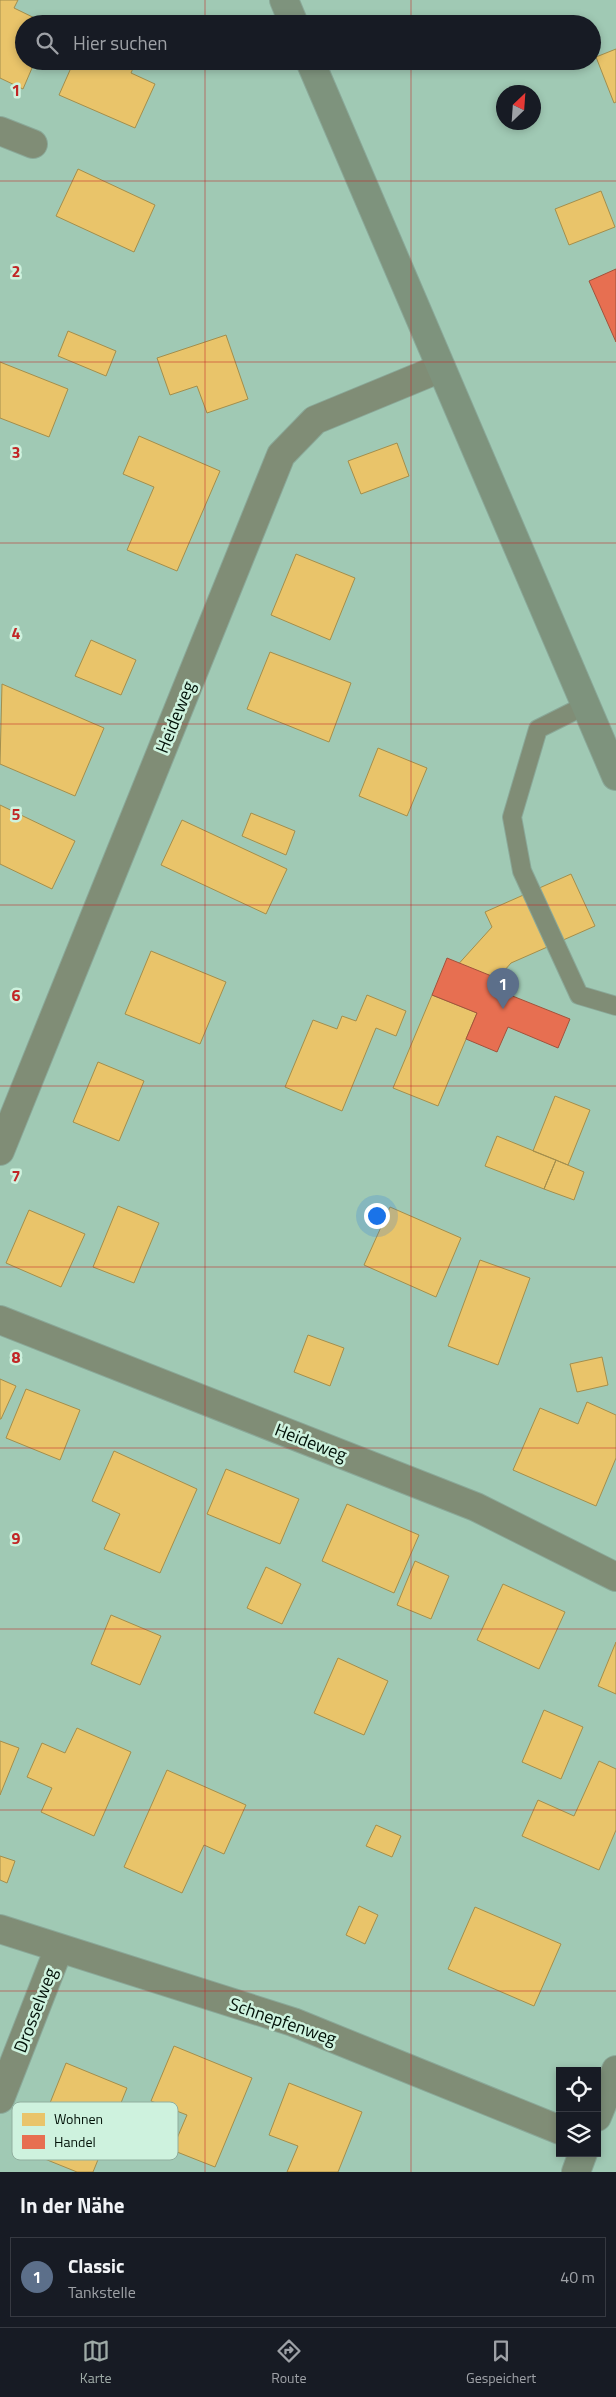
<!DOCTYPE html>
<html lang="de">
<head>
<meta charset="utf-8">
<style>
	:root { --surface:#171b24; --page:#20242c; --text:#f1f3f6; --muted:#9ea1a6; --line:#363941; --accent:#9eaaa6 }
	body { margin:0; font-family:"Titillium Web",sans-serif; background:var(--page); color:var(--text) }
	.controls { position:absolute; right:15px; bottom:15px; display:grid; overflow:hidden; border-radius:0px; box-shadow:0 2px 8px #0003 }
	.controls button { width:45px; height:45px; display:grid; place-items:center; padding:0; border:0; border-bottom:1px solid var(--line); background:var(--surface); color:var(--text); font:25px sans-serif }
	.compass { position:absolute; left:496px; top:85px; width:45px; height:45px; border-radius:50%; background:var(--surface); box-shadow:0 2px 8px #0003; rotate:25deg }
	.you { position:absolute; left:376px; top:1215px; width:18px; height:18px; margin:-12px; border:4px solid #fff; border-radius:50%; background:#1a73e8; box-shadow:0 0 0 8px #1a73e833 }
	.badge { display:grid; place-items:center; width:32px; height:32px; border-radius:50%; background:var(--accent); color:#fff; font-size:16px; font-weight:700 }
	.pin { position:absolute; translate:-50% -41px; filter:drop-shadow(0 1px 2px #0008) }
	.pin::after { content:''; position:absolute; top:26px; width:18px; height:15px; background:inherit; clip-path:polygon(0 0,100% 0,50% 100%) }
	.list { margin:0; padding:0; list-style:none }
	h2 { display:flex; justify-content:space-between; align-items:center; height:65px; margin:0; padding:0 20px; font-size:21px }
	h2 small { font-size:16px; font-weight:400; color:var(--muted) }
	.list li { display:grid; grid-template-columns:32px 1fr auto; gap:15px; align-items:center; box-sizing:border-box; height:80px; margin:0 10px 10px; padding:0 10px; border:1px solid var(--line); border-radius:0px }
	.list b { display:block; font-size:19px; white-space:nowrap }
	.list p { margin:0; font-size:16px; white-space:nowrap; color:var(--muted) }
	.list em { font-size:16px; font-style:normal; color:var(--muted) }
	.icon { flex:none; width:28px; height:28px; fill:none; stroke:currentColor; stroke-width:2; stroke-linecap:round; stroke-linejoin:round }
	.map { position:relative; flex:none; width:616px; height:2172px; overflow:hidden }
	.search { position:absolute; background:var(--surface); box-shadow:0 2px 8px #0003; left:15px; right:15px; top:15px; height:55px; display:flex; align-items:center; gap:12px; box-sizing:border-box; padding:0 18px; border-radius:28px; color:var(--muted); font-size:19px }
	.sheet { height:155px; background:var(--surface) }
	nav { display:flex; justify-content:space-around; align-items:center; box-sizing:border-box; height:70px; border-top:1px solid var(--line); background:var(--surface); font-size:14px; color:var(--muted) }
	nav a { display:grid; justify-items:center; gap:2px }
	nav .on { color:var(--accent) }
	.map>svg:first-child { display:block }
	.homes { fill:#e9c46a; stroke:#a38e4c }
	.shops { fill:#e76f51; stroke:#a2523b }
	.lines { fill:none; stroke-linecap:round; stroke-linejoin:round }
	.lane-casing { stroke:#8aa898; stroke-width:20 }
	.street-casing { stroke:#8aa898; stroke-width:30 }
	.secondary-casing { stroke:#8aa898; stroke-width:30 }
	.primary-casing { stroke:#8aa898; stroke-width:30 }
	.lane { stroke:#808d76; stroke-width:18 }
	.street { stroke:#808d76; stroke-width:28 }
	.secondary { stroke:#7c8e78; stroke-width:28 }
	.primary { stroke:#7e937d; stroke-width:28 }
	.grid { fill:none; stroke:#c12625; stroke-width:1; stroke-opacity:0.55 }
	.labels { text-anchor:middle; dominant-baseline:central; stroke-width:5; stroke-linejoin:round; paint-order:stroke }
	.street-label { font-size:18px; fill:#001007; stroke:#cef2de }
	.key { fill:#cef2de; stroke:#90ae9e; stroke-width:1 }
	.key-label { font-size:14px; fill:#001007 }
	.grid-label { font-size:16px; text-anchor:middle; font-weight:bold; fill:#c12625; stroke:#cef2de; stroke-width:5; stroke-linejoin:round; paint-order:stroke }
</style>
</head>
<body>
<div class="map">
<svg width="616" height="2172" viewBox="0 0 616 2172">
	<rect width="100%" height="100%" fill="#a0c9b4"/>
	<path class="homes" d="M0 0H18L14 8 47 24H24V61H35L23 89 0 78Z
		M616 49V102L614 103 596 57Z
		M74 61H136L131 73 155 84 135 128 59 95Z
		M78 169 155 205 134 252 56 216Z
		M601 191 615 227 569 245 555 209Z
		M68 331 116 351 106 376 58 356Z
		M226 335 248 399 207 413 197 386 170 395 157 358Z
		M0 362 68 389 49 437 0 418Z
		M139 436 220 471 177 571 127 550 154 487 123 474Z
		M397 443 409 476 361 494 348 461Z
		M296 554 355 578 330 640 271 615Z
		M91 640 136 660 121 695 75 676Z
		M270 652 351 683 329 742 247 709Z
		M2 684 104 728 75 796 0 764Z
		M378 748 427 768 407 816 359 796Z
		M0 805 75 841 52 889 0 864Z
		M251 813 295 831 286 855 242 836Z
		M182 820 287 869 266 914 161 865Z
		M571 874 595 926 511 963 483 995 454 969 492 927 485 912Z
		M151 951 226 982 200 1044 125 1014Z
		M367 995 406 1011 396 1036 376 1028 342 1111 285 1087 313 1020 337 1029 342 1016 356 1021Z
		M432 995 477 1013 438 1106 393 1088Z
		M98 1062 144 1081 119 1141 73 1122Z
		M555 1096 590 1110 568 1165 533 1151Z
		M497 1136 556 1160 544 1189 485 1166Z
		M556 1160 584 1172 574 1200 544 1189Z
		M118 1206 159 1223 134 1283 93 1267Z
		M390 1207 461 1238 436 1297 364 1265Z
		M29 1210 85 1234 61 1287 6 1263Z
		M480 1260 530 1278 498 1365 448 1346Z
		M308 1335 344 1348 330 1386 294 1372Z
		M602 1357 608 1385 577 1392 570 1364Z
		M0 1379 16 1386 1 1419H0Z
		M26 1389 80 1410 60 1460 6 1438Z
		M587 1402 616 1415V1458L596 1506 513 1470 540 1408 578 1424Z
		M114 1451 197 1489 160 1573 104 1549 120 1514 92 1501Z
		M226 1469 299 1499 280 1544 207 1514Z
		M347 1504 419 1535 394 1593 322 1561Z
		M415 1561 449 1576 431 1619 397 1605Z
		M266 1567 301 1584 282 1624 247 1608Z
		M503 1584 565 1612 539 1669 477 1640Z
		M111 1615 161 1636 140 1685 91 1664Z
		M616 1642V1694L598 1686Z
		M338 1658 388 1681 364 1735 314 1713Z
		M544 1710 583 1727 561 1779 522 1762Z
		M77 1728 131 1752 94 1836 41 1812 52 1788 27 1777 42 1743 65 1753Z
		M0 1741 19 1748 0 1795Z
		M599 1761 616 1769V1830L599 1870 522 1836 538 1800 574 1816Z
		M167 1770 246 1805 224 1854 204 1845 182 1893 124 1867Z
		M376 1825 401 1836 392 1857 366 1846Z
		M0 1856 15 1861 7 1883 0 1880Z
		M359 1906 378 1915 365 1944 346 1935Z
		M475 1907 561 1944 534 2006 448 1969Z
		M174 2046 252 2078 215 2167 172 2150 187 2115 151 2101Z
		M66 2063 127 2088 93 2172H77L30 2153Z
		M289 2083 362 2112 338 2172H287L298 2146 269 2135Z"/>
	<path class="shops" d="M616 269V342L589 281Z
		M447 958 494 977 490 987 570 1019 558 1048 508 1027 497 1052 466 1039 477 1013 432 995Z"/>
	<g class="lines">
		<g class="lane-casing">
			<path id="lane" d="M586 705 538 729 512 817 522 871 579 995 616 1006"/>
		</g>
		<g class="street-casing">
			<path id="street" d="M0 131 33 144
				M0 1151 281 455 315 420 441 368
				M0 1320 476 1507 616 1577
				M0 1929 293 2022 560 2130
				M0 2099 59 1948"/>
		</g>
		<g class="secondary-casing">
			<path id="secondary" d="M597 2117 616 2070
				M576 2172 583 2153"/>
		</g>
		<g class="primary-casing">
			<path id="primary" d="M284 0 294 24
				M310 61 616 776"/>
		</g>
		<use href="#lane" class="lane"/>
		<use href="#street" class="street"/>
		<use href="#secondary" class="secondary"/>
		<use href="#primary" class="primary"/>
	</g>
	<path class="grid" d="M205 0V24M411 0V24M205 61V2172M411 61V2172M0 181H616M0 362H616M0 543H616M0 724H616M0 905H616M0 1086H616M0 1267H616M0 1448H616M0 1629H616M0 1810H616M0 1991H616"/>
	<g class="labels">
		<g class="street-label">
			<text transform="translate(175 717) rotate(-68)">Heideweg</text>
			<text transform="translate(311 1442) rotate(21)">Heideweg</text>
			<text transform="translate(35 2010) rotate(-69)">Drosselweg</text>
			<text transform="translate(283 2021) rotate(19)">Schnepfenweg</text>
		</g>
	</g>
	<rect x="12" y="2102" width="166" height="58" rx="8" class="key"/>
	<rect x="22" y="2113" width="23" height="13" fill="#e9c46a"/>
	<rect x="22" y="2135" width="23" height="14" fill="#e76f51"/>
	<g class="key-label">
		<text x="54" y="2124">Wohnen</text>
		<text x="54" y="2147">Handel</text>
	</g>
	<g class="grid-label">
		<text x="16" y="96">1</text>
		<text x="16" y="277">2</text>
		<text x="16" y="458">3</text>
		<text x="16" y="639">4</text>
		<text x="16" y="820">5</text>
		<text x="16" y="1001">6</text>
		<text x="16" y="1182">7</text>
		<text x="16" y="1363">8</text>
		<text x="16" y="1544">9</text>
	</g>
</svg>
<div class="controls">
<button><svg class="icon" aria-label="locate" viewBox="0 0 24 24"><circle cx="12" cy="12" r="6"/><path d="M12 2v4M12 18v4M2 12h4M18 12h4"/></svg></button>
<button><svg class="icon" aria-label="layers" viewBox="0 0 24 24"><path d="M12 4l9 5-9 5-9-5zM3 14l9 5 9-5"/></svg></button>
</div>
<svg class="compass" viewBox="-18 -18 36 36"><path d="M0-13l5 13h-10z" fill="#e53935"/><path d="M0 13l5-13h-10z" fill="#9ea1a6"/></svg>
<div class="you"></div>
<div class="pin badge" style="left:503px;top:1009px;background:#5c6f8a">1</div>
<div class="search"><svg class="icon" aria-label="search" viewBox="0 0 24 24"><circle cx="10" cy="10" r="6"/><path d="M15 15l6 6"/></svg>Hier suchen</div>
</div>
<section class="sheet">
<h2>In der Nähe<small></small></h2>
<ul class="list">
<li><span class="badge" style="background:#5c6f8a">1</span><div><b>Classic</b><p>Tankstelle</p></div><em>40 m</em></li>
</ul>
</section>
<nav>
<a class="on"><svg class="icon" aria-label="map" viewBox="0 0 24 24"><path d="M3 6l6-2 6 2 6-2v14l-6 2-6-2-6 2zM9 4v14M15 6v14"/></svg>Karte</a>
<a><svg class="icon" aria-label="directions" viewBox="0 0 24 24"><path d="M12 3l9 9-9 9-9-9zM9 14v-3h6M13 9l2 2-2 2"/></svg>Route</a>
<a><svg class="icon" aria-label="saved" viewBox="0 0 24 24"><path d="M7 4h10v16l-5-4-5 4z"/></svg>Gespeichert</a>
</nav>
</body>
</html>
